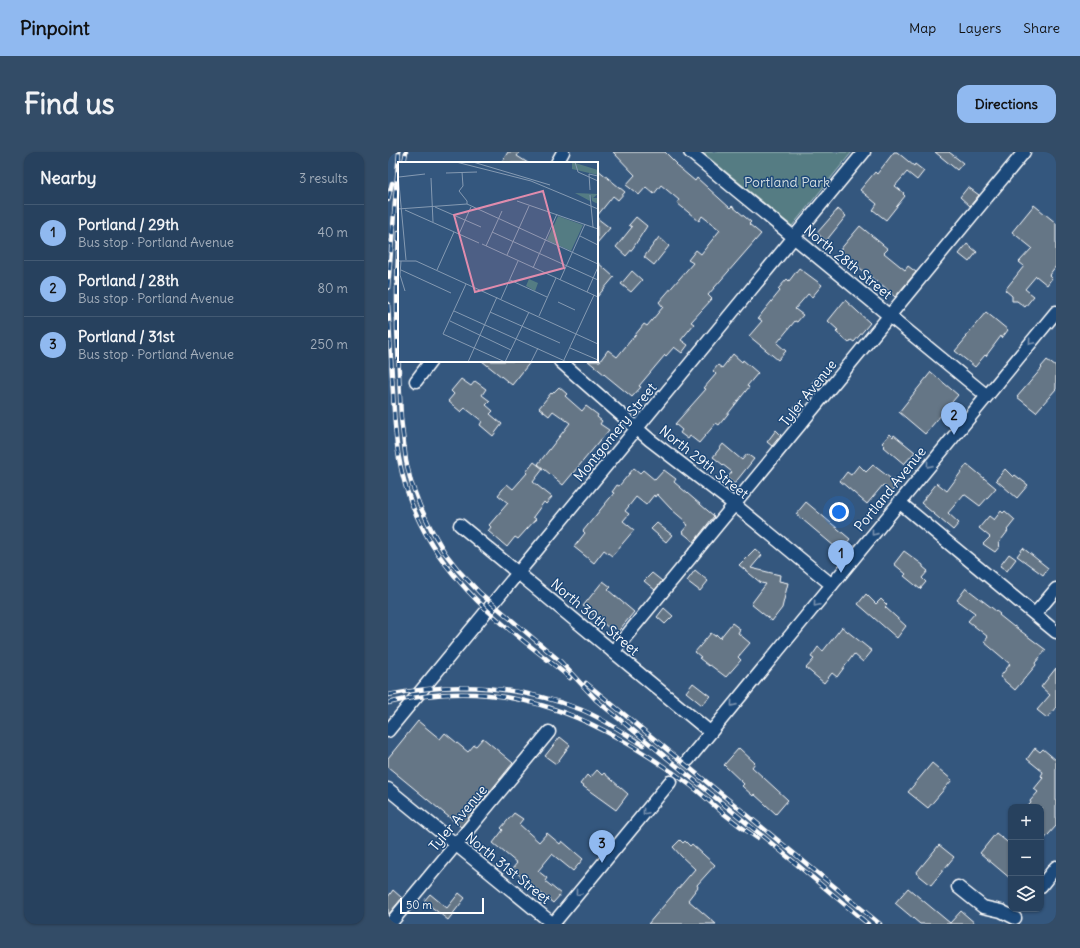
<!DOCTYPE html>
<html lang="en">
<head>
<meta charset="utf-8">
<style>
	:root { --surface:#27415e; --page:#334c67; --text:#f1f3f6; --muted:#a4afbc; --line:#435a73; --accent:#90b9f0 }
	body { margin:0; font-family:Delius,sans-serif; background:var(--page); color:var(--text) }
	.controls { position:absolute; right:12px; bottom:12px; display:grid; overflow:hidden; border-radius:8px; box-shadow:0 1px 3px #0004 }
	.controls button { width:36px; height:36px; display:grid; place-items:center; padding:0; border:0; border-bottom:1px solid var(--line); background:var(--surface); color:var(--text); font:20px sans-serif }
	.scale { position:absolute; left:12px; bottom:10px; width:84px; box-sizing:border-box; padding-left:4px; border:2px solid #fff; border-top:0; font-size:11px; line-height:14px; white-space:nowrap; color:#fff; -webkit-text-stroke:3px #1f4a7a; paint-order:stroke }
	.you { position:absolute; left:451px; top:360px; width:14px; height:14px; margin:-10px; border:3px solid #fff; border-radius:50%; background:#1a73e8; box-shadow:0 0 0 6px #1a73e833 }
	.badge { display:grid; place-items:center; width:26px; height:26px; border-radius:50%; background:var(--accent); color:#111; font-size:13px; font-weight:700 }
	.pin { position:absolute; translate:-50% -33px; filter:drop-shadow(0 1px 2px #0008) }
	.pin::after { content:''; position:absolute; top:21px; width:14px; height:12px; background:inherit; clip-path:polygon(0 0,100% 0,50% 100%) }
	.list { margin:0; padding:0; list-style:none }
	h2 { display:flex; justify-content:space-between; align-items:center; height:52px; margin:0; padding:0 16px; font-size:17px }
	h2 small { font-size:13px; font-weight:400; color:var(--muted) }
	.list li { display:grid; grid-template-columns:26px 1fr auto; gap:12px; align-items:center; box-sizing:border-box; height:56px; padding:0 16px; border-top:1px solid var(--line) }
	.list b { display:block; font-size:15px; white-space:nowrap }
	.list p { margin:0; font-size:13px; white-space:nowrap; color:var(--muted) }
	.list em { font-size:13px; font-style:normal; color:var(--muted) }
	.icon { flex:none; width:22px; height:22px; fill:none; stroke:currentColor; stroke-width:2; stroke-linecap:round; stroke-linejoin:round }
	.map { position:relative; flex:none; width:668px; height:772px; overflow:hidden; border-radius:12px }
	header { display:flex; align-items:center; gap:24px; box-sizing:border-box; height:56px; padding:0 20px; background:var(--accent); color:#111 }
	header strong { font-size:19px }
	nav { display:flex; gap:22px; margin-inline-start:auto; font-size:14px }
	.intro { display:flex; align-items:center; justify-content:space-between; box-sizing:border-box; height:96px; padding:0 24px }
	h1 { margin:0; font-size:28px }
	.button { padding:10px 18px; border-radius:12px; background:var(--accent); color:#111; font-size:14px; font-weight:700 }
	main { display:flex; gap:24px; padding:0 24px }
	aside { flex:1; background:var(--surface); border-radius:12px; box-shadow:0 1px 3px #0004 }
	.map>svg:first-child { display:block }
	.green { fill:#547c83; stroke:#aabec1 }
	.building { fill:#657686; stroke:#fff }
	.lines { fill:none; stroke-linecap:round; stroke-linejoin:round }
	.minor-tunnel { stroke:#527091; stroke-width:12; stroke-dasharray:12 6; stroke-linecap:butt }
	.minor-casing { stroke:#fff; stroke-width:15 }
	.minor { stroke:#1f4a7a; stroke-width:12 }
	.rail-casing { stroke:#fff; stroke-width:4.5 }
	.rail { stroke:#1f4a7a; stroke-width:3; stroke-dasharray:9; stroke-linecap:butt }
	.oneway { stroke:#7992af }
	.labels { text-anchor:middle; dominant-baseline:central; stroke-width:3; stroke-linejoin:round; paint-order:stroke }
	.park-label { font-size:14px; fill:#d4dee0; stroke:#1f4a7a }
	.street-label { font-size:14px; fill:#fff; stroke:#1f4a7a }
	.inset-road { fill:none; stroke:#859ab2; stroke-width:1 }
	.view { fill:#e08cad; fill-opacity:0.15; stroke:#e08cad; stroke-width:2 }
	.inset-edge { fill:none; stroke:#fff; stroke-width:2 }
</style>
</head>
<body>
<header>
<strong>Pinpoint</strong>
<nav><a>Map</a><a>Layers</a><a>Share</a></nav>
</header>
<div class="intro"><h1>Find us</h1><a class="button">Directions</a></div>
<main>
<aside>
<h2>Nearby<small>3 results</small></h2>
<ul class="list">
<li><span class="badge">1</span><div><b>Portland / 29th</b><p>Bus stop · Portland Avenue</p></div><em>40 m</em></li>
<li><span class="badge">2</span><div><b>Portland / 28th</b><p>Bus stop · Portland Avenue</p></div><em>80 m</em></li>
<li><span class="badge">3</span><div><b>Portland / 31st</b><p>Bus stop · Portland Avenue</p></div><em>250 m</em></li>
</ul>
</aside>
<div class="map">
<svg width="668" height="772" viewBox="0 0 668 772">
	<rect width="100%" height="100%" fill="#34577e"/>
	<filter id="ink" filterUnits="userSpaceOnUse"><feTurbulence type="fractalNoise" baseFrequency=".025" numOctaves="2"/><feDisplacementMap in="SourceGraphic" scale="8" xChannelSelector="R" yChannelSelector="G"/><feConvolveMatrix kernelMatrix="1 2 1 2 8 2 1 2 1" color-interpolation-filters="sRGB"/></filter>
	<g filter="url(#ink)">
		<path class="green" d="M314 0H464L404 74Z"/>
		<path class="building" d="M120 0H132L129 4 140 11H113Z
			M225 0H277L289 12 288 13 307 29 309 26 342 56 344 54 363 70 361 72 373 82 320 143 324 147 303 170 306 172 293 188 300 193 294 201 286 195 278 204 277 203 251 234 253 235 244 245 200 209H212L220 198 229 205 256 172 259 174 275 155 271 150 305 111 300 108 308 98 313 102 332 78 314 64 311 69 289 51 291 48 273 33 266 42 258 35 251 43 238 33 247 23Z
			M506 0H509L526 14 527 12 536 19 529 28 519 20 507 34 516 41 515 42 517 44 498 68 485 58 489 52 472 38 487 20 489 22Z
			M547 0H561L575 11 569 18Z
			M209 17 237 40 230 48 225 44 209 64Z
			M580 35 591 43 582 54 572 45Z
			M646 53 668 71V114L661 123 664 126 659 133 648 124 637 137 646 144 637 155 629 149H624V144L617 138 636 114 631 110 644 96 624 80Z
			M450 57 458 64 438 89 429 81Z
			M248 65 259 74 245 96 238 104 228 95 244 75 241 73Z
			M209 66 222 76 209 91Z
			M472 74 500 97 496 101 517 118 520 114 528 120 507 145 490 129 489 130 451 99Z
			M271 85 281 94 266 113 256 105Z
			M579 92 589 100 581 110 571 102Z
			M209 110 226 125 209 145Z
			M411 116 434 133 424 145 420 142 407 157 415 163 409 170 407 169 389 191 398 199 390 208 361 184 374 169 370 166 392 139 390 137 399 127 401 129Z
			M244 119 254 128 243 140 233 132Z
			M457 148 482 171 466 190 463 188 461 191 448 180 450 178 440 169Z
			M598 160 620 178 614 186 613 184 598 204 597 203 587 215 567 199 578 186 577 185Z
			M345 202 354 210 355 208 370 221 359 234 361 235 343 258 331 273 328 271 311 291 302 284 300 287 292 281 294 278 287 272 318 237 316 236 328 222 325 219 330 213 334 216Z
			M659 208 668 215V237L648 260 629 245 654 216 653 215Z
			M94 209H143L124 233Z
			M543 220 570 243 537 282 511 260Z
			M432 222 439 228 430 238 423 232Z
			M73 227 83 234 87 229 98 237 94 243 102 249 98 253 105 259 102 262 114 272 105 284 92 273 94 269 77 256 73 260 60 249 66 242 63 239Z
			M171 235 179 242 177 244 194 259 198 254 210 263 209 265 214 269 212 272 221 278 175 333 150 312 182 271 165 259 161 264 151 256 163 241 164 242Z
			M411 250 417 255 409 264 403 260Z
			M388 278 393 283 384 294 379 290Z
			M502 282 505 285 506 283 527 300 516 312 496 295 497 294 494 291Z
			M335 292 354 308 359 302 366 307 346 332 339 326 344 320 325 305Z
			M146 310 155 317 145 330 164 345 158 352 156 350 145 365 148 367 130 387 127 385 119 395 100 379 103 375 101 373 120 351 110 343 119 332 125 337 139 321 138 320Z
			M579 312 608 336 592 354 576 342 560 361 571 371 565 378 533 351 549 331 559 339Z
			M471 313 478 320 485 313 510 332 503 340 495 333 479 352 452 329 459 320 463 323Z
			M246 316 252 321 255 318 267 328 276 318 288 327 286 330 326 364 306 390 294 380 300 373 296 370 297 369 283 357 269 342 267 345 266 343 258 353 248 345 237 359 241 362 235 369 246 378 224 404 216 398 206 411 186 395 197 381 195 379 226 341 224 340 229 333 231 334Z
			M617 317 625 325 627 323 640 333 629 346 608 328Z
			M418 350 462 387 452 399 408 362Z
			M613 359 615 361 617 359 627 368 619 378 620 379 610 392 612 394 607 400 595 392 602 385 591 376 601 364 606 368Z
			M269 371 284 383 278 390 263 377Z
			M635 396 660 416 655 423 629 404Z
			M367 397 374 403 363 416 392 423 391 429 400 431 394 456 384 469 363 452 378 432 373 431 351 413Z
			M516 399 535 413V415L540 419 534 426 538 430 532 437 516 424 518 422 506 412Z
			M621 402 628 407 619 419 612 414Z
			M307 418 320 429 312 439 299 429Z
			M264 421 274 429 267 438 256 429Z
			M215 429 223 435 220 438 246 460 228 482 195 454Z
			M578 436 612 462 611 463 626 475V474L658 498 647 511 648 513 627 538 612 525 622 512 596 490 600 485 580 469 587 461 569 448Z
			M478 442 488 452 493 447 499 453 497 455 518 474 509 486 470 452Z
			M276 456 285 464 277 472 269 465Z
			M344 471 352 477 350 481 362 491 350 505 353 508 338 525 322 513 321 514 311 506 313 505 307 500 323 481 327 484 328 482 332 486Z
			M454 475 484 499 475 510 466 502 449 525 444 521 436 531 418 516 426 507 423 505 430 495 435 499Z
			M668 516V555L659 566 649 558 662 543 653 535Z
			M305 531 322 544 314 553 298 540Z
			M30 569 52 587 57 581 80 600 86 593 88 594 95 586 125 611 73 675 0 615V606Z
			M172 585 182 593 168 612 157 604Z
			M351 596 367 611 364 615 400 648 388 662 366 642 365 644 354 634 356 632 336 613Z
			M647 596 652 600 655 597 668 608V674L653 691V655H639L643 651 642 649 650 640 646 637 655 626 653 624 655 620 639 607Z
			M544 611 564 628 540 656 520 640Z
			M209 618 214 623 216 621 240 642 228 658 192 632 199 623 202 626Z
			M126 661 135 667 131 672 151 690 159 681 172 692 174 689 195 707 185 719 164 702 150 719 159 726 157 729 173 742 165 751 124 717 129 711 105 691 115 678 113 676Z
			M608 681 623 693V727L592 701Z
			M292 688 295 691 297 689 302 694 304 692 327 713 309 733 310 735 300 748 328 772H260L307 717 293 704 285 695Z
			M551 693 566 705 543 733 528 721Z
			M520 736 562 771 573 759 588 772H532L507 751Z
			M5 738 14 746 0 763V745Z
			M71 741 77 746 60 768 36 749 42 742 59 756Z"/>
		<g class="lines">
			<path class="minor-tunnel" d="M282 630 300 608"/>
			<g class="minor-casing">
				<path id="minor" d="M302 0 599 244
					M169 11 175 0
					M172 209 262 288 347 353 444 433
					M28 229 43 209
					M511 350 668 480
					M72 373 322 580
					M647 462 668 437
					M225 500 636 0
					M0 579 476 0
					M300 608 668 160
					M0 637 165 772
					M653 734 668 715
					M570 735 595 755 613 759 627 766
					M2 772 161 580
					M165 772 282 630"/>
			</g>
			<use href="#minor" class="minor"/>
			<g class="rail-casing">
				<path id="rail" d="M16 11 18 0
					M0 48 4 31
					M11 80 9 127V176L13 266 18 309 23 330 32 354 43 377 57 401 71 419 92 441 173 510 208 548 388 695 480 772
					M0 136 11 0
					M0 152C2 181 3 211 5 240 6 262 7 284 11 306 19 353 41 395 72 430 102 466 146 496 182 526
					M198 531 492 772
					M0 543C67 529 130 533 194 558 214 566 236 581 255 593
					M0 551C118 522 209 564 302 633 314 642 324 652 335 661 346 670 357 678 369 686"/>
			</g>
			<use href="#rail" class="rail"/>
		</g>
		<defs><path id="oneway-chevron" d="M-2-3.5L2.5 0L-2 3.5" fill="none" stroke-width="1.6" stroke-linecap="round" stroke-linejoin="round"/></defs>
		<g class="oneway">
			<use href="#oneway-chevron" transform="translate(643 190) rotate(130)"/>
			<use href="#oneway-chevron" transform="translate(541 313) rotate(129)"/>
			<use href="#oneway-chevron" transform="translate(486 381) rotate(129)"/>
			<use href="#oneway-chevron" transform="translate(428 452) rotate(130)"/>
			<use href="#oneway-chevron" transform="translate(345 552) rotate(129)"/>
			<use href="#oneway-chevron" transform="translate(257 660) rotate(130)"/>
			<use href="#oneway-chevron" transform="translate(190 741) rotate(129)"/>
		</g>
	</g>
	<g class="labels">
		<g class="park-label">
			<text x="399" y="30">Portland Park</text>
		</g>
		<g class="street-label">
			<text transform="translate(460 110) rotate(39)">North 28th Street</text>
			<text transform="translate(420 241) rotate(-51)">Tyler Avenue</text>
			<text transform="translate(227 280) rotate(-51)">Montgomery Street</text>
			<text transform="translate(316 310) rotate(38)">North 29th Street</text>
			<text transform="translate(502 337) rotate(-51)">Portland Avenue</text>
			<text transform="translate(207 465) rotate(40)">North 30th Street</text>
			<text transform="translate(70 666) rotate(-50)">Tyler Avenue</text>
			<text transform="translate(120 716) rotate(39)">North 31st Street</text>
		</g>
	</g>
	<g transform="translate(10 10)">
		<rect width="200" height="200" fill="#34577e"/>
		<path d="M174 0 200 8V13L174 7ZM177 31 200 32 195 36H200V42L194 39 193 33 192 39ZM160 54 185 63 173 89 149 78ZM131 117 140 121 137 129 128 124Z" fill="#547c83"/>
		<path class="inset-road" d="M58 0 133 19 200 47M75 0 152 23M177 0 180 10 200 19M64 10 65 24 61 29 69 39V42M0 11 8 98M48 11 79 10M1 15 27 12M33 16 35 60M192 28 191 12 200 14M192 33 195 65M119 39 200 67M37 45 83 65M0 47 69 42 200 102M7 48 81 81M94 70 200 118M61 72 73 45M182 74 200 83M84 82 200 135M88 84 104 49M109 93 131 44M0 99H18L200 182M135 106 159 52M3 108 53 131M39 108 56 70M2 113 7 129M2 113 3 99M112 118 149 135M162 118 187 62M68 122 45 172 107 200M189 130 200 105M103 137 120 99M160 140 177 148M56 149 169 200M92 150 162 181M141 154 158 116M52 159 113 188M172 186 200 198M70 200 99 135M107 200 131 150M133 200 140 186M165 200 196 133"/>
		<path class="view" d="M145 29 166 106 77 130 56 53Z"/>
		<rect width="200" height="200" class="inset-edge"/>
	</g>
</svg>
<div class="controls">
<button>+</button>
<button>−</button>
<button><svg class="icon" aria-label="layers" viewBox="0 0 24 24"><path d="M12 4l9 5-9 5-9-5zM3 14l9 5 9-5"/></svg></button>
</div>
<div class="scale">50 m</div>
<div class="you"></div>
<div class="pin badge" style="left:453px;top:421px">1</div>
<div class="pin badge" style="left:566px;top:283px">2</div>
<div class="pin badge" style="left:214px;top:711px">3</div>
</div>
</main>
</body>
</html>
